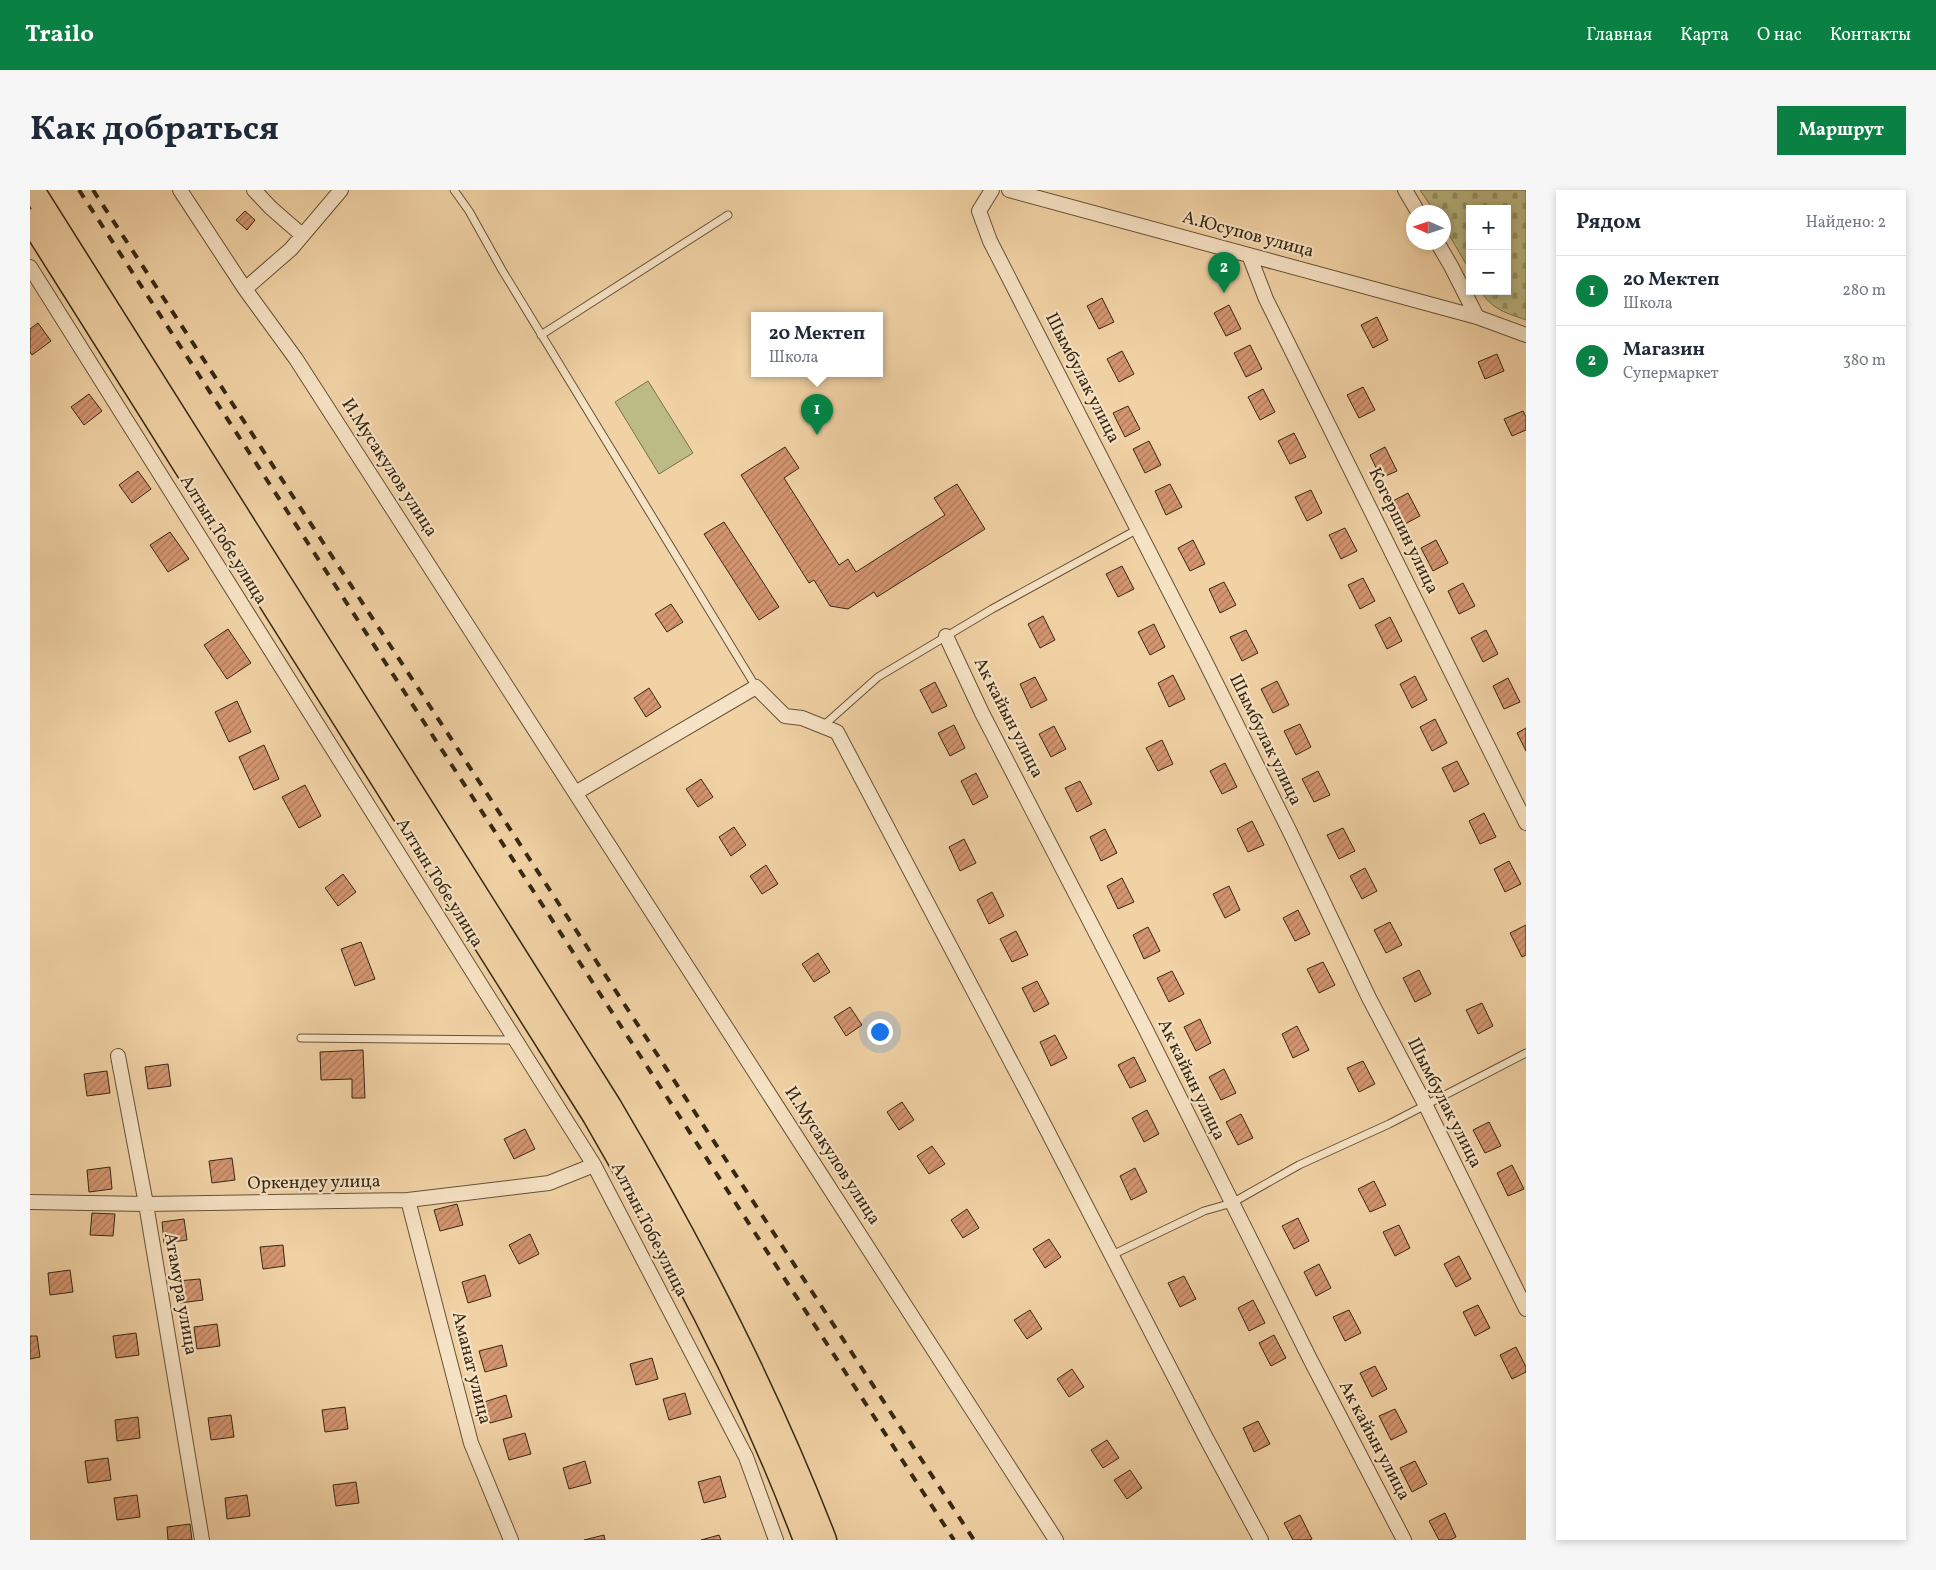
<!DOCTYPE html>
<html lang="ru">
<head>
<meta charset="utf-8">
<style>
	:root { --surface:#fff; --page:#f6f6f7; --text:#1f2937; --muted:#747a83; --line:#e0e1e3; --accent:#0b8043 }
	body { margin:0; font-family:Vollkorn,serif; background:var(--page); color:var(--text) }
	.controls { position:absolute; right:15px; top:15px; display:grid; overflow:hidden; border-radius:0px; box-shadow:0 2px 8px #0003 }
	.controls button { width:45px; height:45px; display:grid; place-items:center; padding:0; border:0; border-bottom:1px solid var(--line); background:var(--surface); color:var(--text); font:25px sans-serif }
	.compass { position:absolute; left:1376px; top:15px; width:45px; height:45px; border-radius:50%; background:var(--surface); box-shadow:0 2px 8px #0003; rotate:273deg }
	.you { position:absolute; left:849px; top:841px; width:18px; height:18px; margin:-12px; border:4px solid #fff; border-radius:50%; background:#1a73e8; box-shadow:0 0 0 8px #1a73e833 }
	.badge { display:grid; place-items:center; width:32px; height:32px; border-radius:50%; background:var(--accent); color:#fff; font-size:16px; font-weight:700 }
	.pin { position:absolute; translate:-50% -41px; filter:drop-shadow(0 1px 2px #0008) }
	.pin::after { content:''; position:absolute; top:26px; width:18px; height:15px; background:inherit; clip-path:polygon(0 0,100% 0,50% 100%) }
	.popup { position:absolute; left:721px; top:122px; width:132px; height:65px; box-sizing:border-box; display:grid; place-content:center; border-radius:0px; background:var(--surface); filter:drop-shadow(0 1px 4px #0005); font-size:16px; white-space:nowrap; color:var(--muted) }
	.popup b { font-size:19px; color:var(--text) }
	.popup::after { content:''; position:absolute; left:50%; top:100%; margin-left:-10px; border:10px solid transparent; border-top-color:var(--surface) }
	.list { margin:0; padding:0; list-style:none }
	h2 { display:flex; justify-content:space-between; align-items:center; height:65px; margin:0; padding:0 20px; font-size:21px }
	h2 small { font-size:16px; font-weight:400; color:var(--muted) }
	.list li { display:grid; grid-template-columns:32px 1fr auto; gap:15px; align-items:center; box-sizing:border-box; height:70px; padding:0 20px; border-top:1px solid var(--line) }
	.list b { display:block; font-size:19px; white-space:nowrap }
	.list p { margin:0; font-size:16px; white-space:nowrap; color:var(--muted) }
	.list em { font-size:16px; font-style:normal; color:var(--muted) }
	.map { position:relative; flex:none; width:1496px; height:1350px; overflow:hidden; border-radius:0px }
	header { display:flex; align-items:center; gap:30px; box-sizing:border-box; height:70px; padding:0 25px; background:var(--accent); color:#fff }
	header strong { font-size:24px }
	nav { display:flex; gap:28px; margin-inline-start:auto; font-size:18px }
	.intro { display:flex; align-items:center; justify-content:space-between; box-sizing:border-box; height:120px; padding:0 30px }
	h1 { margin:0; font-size:35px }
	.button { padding:12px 22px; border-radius:0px; background:var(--accent); color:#fff; font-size:18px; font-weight:700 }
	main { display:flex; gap:30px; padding:0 30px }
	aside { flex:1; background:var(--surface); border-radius:0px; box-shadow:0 2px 8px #0003 }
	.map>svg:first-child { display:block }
	.cemetery { fill:url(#cemetery-stones); stroke:#7a714c }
	.garden { fill:#bcbb85; stroke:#7a714c }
	.building { fill:url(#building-hatch); stroke:#372712 }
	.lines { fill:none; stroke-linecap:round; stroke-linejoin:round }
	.service-casing { stroke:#665237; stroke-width:9 }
	.minor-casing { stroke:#665237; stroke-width:16 }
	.trunk-casing { stroke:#372712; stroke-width:25 }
	.service { stroke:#f6e2c4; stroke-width:7 }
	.minor { stroke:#f6e2c4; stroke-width:14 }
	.trunk { stroke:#f1d2a5; stroke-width:22 }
	.rail { stroke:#372712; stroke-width:4; stroke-dasharray:9 9; stroke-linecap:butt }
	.labels { text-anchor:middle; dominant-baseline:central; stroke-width:4.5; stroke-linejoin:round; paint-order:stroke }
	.street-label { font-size:18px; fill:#372712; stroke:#f6e2c4 }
</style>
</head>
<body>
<header>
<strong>Trailo</strong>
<nav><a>Главная</a><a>Карта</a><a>О нас</a><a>Контакты</a></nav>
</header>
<div class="intro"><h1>Как добраться</h1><a class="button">Маршрут</a></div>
<main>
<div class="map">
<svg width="1496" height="1350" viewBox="0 0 1496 1350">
	<defs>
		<pattern id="cemetery-stones" width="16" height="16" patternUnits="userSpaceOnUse" patternTransform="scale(1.25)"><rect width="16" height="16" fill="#bcbb85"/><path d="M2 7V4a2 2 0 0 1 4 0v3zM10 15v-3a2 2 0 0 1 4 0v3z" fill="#9a986b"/></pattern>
		<pattern id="building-hatch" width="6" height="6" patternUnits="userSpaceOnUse" patternTransform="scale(1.25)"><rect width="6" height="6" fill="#d49570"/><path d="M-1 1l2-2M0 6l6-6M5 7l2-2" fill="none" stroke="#ad7a5b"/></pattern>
	</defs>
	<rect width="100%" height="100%" fill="#f1d2a5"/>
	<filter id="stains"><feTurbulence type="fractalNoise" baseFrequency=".004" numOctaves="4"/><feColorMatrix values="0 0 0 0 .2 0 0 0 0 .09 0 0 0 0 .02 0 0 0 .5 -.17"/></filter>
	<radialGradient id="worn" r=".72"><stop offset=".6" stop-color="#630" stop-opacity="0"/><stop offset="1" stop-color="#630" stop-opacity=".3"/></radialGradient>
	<path class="cemetery" d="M1390 0H1496V130C1477 123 1462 120 1451 101H1477V19H1440V81L1414 36V22H1405Z"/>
	<path class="garden" d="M618 191 663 263 629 284 585 212Z"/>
	<path class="building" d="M215 21 225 30 217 40 206 30Z
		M1072 108 1084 132 1069 139 1057 116Z
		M1199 115 1211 139 1196 146 1184 123Z
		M1347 127 1358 150 1343 158 1331 135Z
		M8 133 21 151 2 165 0 162V139Z
		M1220 155 1232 179 1216 187 1204 163Z
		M1092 161 1104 184 1089 192 1077 169Z
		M1467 164 1474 181 1455 189 1448 172Z
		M1333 197 1345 220 1329 228 1317 205Z
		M1233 199 1245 222 1230 230 1218 207Z
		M59 204 72 221 54 235 41 217Z
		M1098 216 1110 239 1095 247 1083 223Z
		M1493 221 1496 227V240L1482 246 1474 229Z
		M1264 243 1276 267 1260 274 1248 251Z
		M1119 251 1131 275 1115 283 1103 259Z
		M755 257 769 278 754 288 809 375 818 369 826 382 915 325 904 308 927 294 955 339 847 407 844 402 818 419 800 416 784 390 779 393 711 285Z
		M1355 257 1367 281 1351 288 1340 265Z
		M108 281 121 299 102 313 89 295Z
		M1140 294 1152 317 1136 325 1125 301Z
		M1281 300 1292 323 1277 331 1265 307Z
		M1378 303 1390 326 1375 334 1363 311Z
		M694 332 749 417 729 430 674 344Z
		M1315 338 1327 361 1311 369 1299 345Z
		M140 342 159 369 138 382 120 355Z
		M1163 350 1175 374 1160 381 1148 358Z
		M1406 350 1418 373 1403 381 1391 358Z
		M1092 376 1104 399 1088 407 1076 384Z
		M1333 388 1345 411 1330 419 1318 395Z
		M1194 392 1206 415 1190 423 1179 399Z
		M1433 393 1445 416 1429 424 1418 401Z
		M641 414 653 432 637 442 625 424Z
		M1013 426 1025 450 1010 458 998 434Z
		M1360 427 1372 451 1357 459 1345 435Z
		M1124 434 1135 457 1120 465 1108 442Z
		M198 439 221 473 197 489 174 455Z
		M1216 440 1228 463 1212 471 1200 447Z
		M1456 440 1468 464 1453 472 1441 448Z
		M1143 485 1155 509 1139 517 1128 493Z
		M1385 486 1397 510 1382 518 1370 494Z
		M1005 487 1017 510 1001 518 990 494Z
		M1478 488 1490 512 1474 519 1463 496Z
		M1247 491 1259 515 1243 523 1231 499Z
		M905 492 917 516 902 523 890 500Z
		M619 498 631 517 616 527 604 508Z
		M207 511 221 542 199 552 185 522Z
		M1405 529 1417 553 1402 561 1390 537Z
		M1270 534 1281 557 1266 565 1254 541Z
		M924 535 935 558 920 566 908 543Z
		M1024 536 1036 559 1021 567 1009 544Z
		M1496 538V561L1487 543Z
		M1132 550 1143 574 1128 581 1116 558Z
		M234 555 249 589 224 600 209 567Z
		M1427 571 1439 594 1424 602 1412 578Z
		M1195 573 1207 597 1192 604 1180 581Z
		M1288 581 1300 605 1284 612 1272 589Z
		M946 583 958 607 943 615 931 591Z
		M671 589 683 607 668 617 656 599Z
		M1050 591 1062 614 1047 622 1035 598Z
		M275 595 291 626 269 638 252 607Z
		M1454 623 1466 647 1450 654 1439 631Z
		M1222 631 1234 655 1218 662 1207 639Z
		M704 637 716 655 701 666 689 647Z
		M1313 638 1325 661 1309 669 1297 645Z
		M1075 639 1087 663 1071 671 1060 647Z
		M934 649 946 673 930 681 919 657Z
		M1479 671 1491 694 1475 702 1464 679Z
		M736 675 748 694 732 704 720 686Z
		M1335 678 1347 701 1332 709 1320 686Z
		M313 684 326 702 308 716 295 698Z
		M1092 688 1104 712 1088 719 1077 696Z
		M1199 696 1210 720 1195 728 1183 704Z
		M962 702 974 726 959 734 947 710Z
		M1268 720 1280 744 1265 751 1253 728Z
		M1360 732 1372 755 1356 763 1344 740Z
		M1496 735V765L1492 767 1480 743Z
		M1118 737 1130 761 1114 769 1103 745Z
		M986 741 998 765 982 772 970 749Z
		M331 752 345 789 325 796 311 759Z
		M788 763 800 782 784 792 772 774Z
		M1293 772 1305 795 1289 803 1277 779Z
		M1389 780 1401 804 1385 812 1373 788Z
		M1142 781 1154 804 1139 812 1127 788Z
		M1007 791 1019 814 1004 822 992 798Z
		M1452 813 1463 836 1448 844 1436 820Z
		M820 817 832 835 816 846 804 827Z
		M1170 829 1181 853 1166 861 1154 837Z
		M1267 836 1279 860 1263 868 1252 844Z
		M1025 845 1037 868 1021 876 1010 852Z
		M333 860 335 908H322V889L291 890 290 862Z
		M1104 867 1116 891 1100 898 1088 875Z
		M1333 871 1345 894 1329 902 1317 878Z
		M138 874 141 896 118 899 115 877Z
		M1194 879 1206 903 1191 910 1179 887Z
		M77 881 80 903 57 906 54 884Z
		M872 912 884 930 869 940 857 922Z
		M1117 920 1129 944 1114 952 1102 928Z
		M1211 924 1223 948 1208 955 1196 932Z
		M1459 932 1471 956 1455 963 1443 940Z
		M495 939 505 959 484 969 474 949Z
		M902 956 915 974 899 984 887 966Z
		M202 968 205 990 182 993 179 971Z
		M1482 975 1494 999 1478 1006 1467 983Z
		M80 977 82 999 59 1002 57 980Z
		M1105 978 1117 1002 1101 1010 1090 986Z
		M1344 991 1356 1015 1340 1022 1328 999Z
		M427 1014 433 1035 410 1041 404 1020Z
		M937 1019 949 1038 933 1048 921 1030Z
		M62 1023 85 1024 83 1046 60 1045Z
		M1268 1028 1279 1051 1264 1059 1252 1036Z
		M154 1029 157 1050 134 1053 132 1032Z
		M1369 1035 1380 1058 1365 1066 1353 1042Z
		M500 1044 509 1064 489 1074 479 1055Z
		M1019 1049 1031 1067 1015 1078 1003 1059Z
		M253 1055 255 1076 233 1079 230 1057Z
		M1429 1066 1441 1089 1426 1097 1414 1074Z
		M1289 1074 1301 1098 1286 1106 1274 1082Z
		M40 1080 43 1102 20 1105 18 1083Z
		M455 1085 461 1106 438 1113 432 1092Z
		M1154 1086 1166 1109 1150 1117 1138 1093Z
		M170 1089 173 1110 150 1113 147 1091Z
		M1223 1110 1235 1133 1219 1141 1208 1118Z
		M1448 1115 1460 1138 1445 1146 1433 1122Z
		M1000 1120 1012 1139 997 1149 984 1130Z
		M1319 1120 1331 1143 1315 1151 1303 1127Z
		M187 1134 190 1156 167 1159 164 1137Z
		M106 1143 109 1165 86 1168 83 1146Z
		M1244 1145 1256 1168 1241 1176 1229 1153Z
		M0 1146H7L10 1167 0 1169Z
		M472 1155 477 1176 455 1182 449 1161Z
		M1486 1157 1496 1177V1182L1482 1189 1470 1165Z
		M622 1168 628 1189 606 1195 600 1174Z
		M1345 1176 1357 1199 1342 1207 1330 1183Z
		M1042 1179 1054 1197 1039 1207 1027 1189Z
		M655 1203 661 1224 639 1230 633 1209Z
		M476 1205 482 1227 460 1233 454 1212Z
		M315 1217 318 1239 295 1242 292 1220Z
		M1365 1219 1377 1242 1361 1250 1349 1226Z
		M201 1225 204 1247 181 1250 178 1228Z
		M108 1227 110 1248 87 1251 85 1230Z
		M1228 1231 1240 1254 1224 1262 1213 1238Z
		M495 1243 501 1264 479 1270 473 1249Z
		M1077 1250 1089 1268 1073 1278 1061 1260Z
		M78 1268 81 1290 58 1293 55 1271Z
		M555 1271 561 1293 539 1299 533 1278Z
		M1385 1271 1397 1294 1382 1302 1370 1278Z
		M1100 1280 1112 1298 1097 1309 1084 1290Z
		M690 1286 696 1307 674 1313 668 1292Z
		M326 1292 329 1313 306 1316 303 1295Z
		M107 1305 110 1327 87 1330 84 1308Z
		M217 1305 220 1326 197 1329 195 1308Z
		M1415 1323 1426 1347 1420 1350H1409L1399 1331Z
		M1270 1325 1282 1349 1279 1350H1263L1254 1333Z
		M160 1334 162 1350H138L137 1337Z
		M574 1345 575 1350H554Z
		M689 1345 691 1350H671Z"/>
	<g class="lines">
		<g class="service-casing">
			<path id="service" d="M424 0 439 21 472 80 726 497
				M511 145 698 25
				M793 536 848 487 962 419 1108 339
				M271 848 485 850
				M1082 1065 1174 1021 1202 1013 1269 975 1359 934 1496 863"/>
		</g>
		<g class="minor-casing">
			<path id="minor" d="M150 0 215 99
				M224 0 241 18 272 45
				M311 0 261 59 215 99 266 169 1026 1350
				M962 0 949 21 960 51 1173 467 1260 642 1339 808 1395 914 1496 1119
				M979 0 1447 127 1496 145
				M1375 0 1388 22
				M1407 52 1421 76 1447 127
				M1219 65 1236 109 1496 633
				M0 77 564 975 716 1267 746 1350
				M916 446 952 523 1115 838 1280 1169 1374 1350
				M547 602 726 497 755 526 772 528 807 542 1006 919 1175 1246 1231 1350
				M88 866 116 1014 172 1350
				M378 1010 441 1253 481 1350
				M0 1012 116 1014 378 1010 519 993 564 975"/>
		</g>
		<g class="trunk-casing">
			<path id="trunk" d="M3 0 580 916C662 1055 737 1199 795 1350
				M0 30 564 926C590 972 617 1018 643 1064 693 1156 738 1252 775 1350"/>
		</g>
		<use href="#service" class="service"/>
		<use href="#minor" class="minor"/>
		<use href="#trunk" class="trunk"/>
		<path class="rail" d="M49 0 924 1350
			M63 0 944 1350"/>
	</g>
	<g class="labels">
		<g class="street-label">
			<text transform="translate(1218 45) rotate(15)">А.Юсупов улица</text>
			<text transform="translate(1052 188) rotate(63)">Шымбулак улица</text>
			<text transform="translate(359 278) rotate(57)">И.Мусакулов улица</text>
			<text transform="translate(1373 341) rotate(64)">Когершин улица</text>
			<text transform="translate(193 350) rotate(58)">Алтын Тобе улица</text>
			<text transform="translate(978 528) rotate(63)">Ак кайын улица</text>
			<text transform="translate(1235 550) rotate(64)">Шымбулак улица</text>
			<text transform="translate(409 693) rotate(58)">Алтын Тобе улица</text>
			<text transform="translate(1161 890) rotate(64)">Ак кайын улица</text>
			<text transform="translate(1414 913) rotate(63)">Шымбулак улица</text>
			<text transform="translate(802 966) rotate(57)">И.Мусакулов улица</text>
			<text transform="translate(284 993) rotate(-1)">Оркендеу улица</text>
			<text transform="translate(619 1040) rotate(63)">Алтын Тобе улица</text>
			<text transform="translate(150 1104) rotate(80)">Атамура улица</text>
			<text transform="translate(441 1178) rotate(76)">Аманат улица</text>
			<text transform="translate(1344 1251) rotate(62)">Ак кайын улица</text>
		</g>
	</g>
	<rect width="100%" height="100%" filter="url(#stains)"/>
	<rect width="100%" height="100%" fill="url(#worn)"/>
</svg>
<div class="controls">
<button>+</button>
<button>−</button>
</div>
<svg class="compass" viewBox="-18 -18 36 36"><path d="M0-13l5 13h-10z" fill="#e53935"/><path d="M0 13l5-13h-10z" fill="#747a83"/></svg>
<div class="you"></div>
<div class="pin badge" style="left:787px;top:245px">1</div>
<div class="popup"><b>20 Мектеп</b>Школа</div>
<div class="pin badge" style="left:1194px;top:103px">2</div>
</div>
<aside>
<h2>Рядом<small>Найдено: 2</small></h2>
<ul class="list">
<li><span class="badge">1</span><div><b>20 Мектеп</b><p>Школа</p></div><em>280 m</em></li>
<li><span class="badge">2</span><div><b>Магазин</b><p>Супермаркет</p></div><em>380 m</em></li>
</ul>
</aside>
</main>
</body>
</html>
